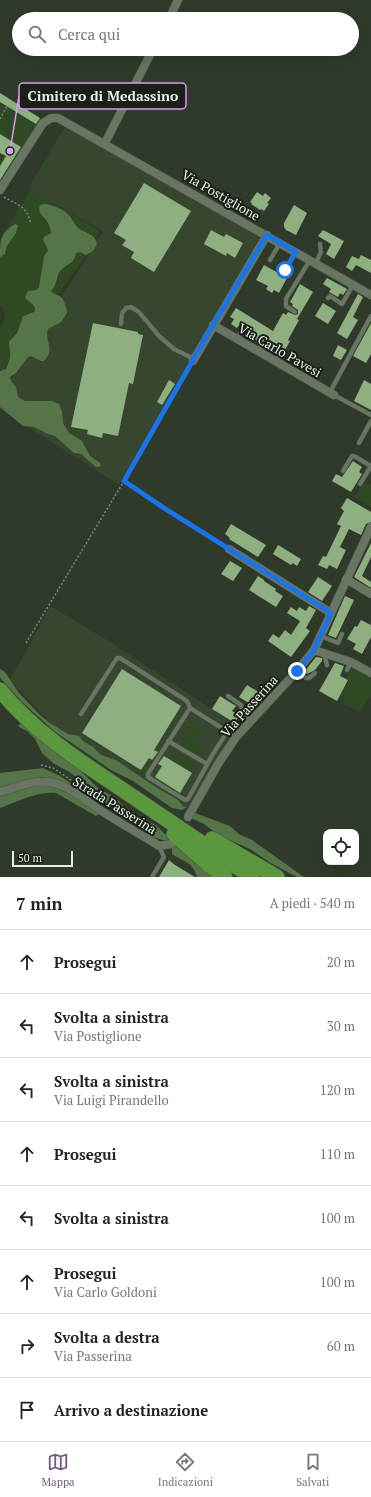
<!DOCTYPE html>
<html lang="it">
<head>
<meta charset="utf-8">
<style>
	:root { --surface:#fff; --page:#f6f6f6; --text:#222; --muted:#767676; --line:#e0e0e0; --accent:#765881 }
	body { margin:0; font-family:"PT Serif",serif; background:var(--page); color:var(--text) }
	.controls { position:absolute; right:12px; bottom:12px; display:grid; overflow:hidden; border-radius:8px; box-shadow:0 4px 16px #0002 }
	.controls button { width:36px; height:36px; display:grid; place-items:center; padding:0; border:0; border-bottom:1px solid var(--line); background:var(--surface); color:var(--text); font:20px sans-serif }
	.scale { position:absolute; left:12px; bottom:10px; width:61px; box-sizing:border-box; padding-left:4px; border:2px solid #e8efe5; border-top:0; font-size:11px; line-height:14px; white-space:nowrap; color:#e8efe5; -webkit-text-stroke:3px #1a2018; paint-order:stroke }
	.stop { position:absolute; width:12px; height:12px; margin:-9px; border:3px solid #1a73e8; border-radius:50%; background:#fff }
	.stop.end { background:#1a73e8; border-color:#fff; box-shadow:0 1px 4px #0008 }
	.list { margin:0; padding:0; list-style:none }
	h2 { display:flex; justify-content:space-between; align-items:center; height:52px; margin:0; padding:0 16px; font-size:17px }
	h2 small { font-size:13px; font-weight:400; color:var(--muted) }
	.list li { display:grid; grid-template-columns:26px 1fr auto; gap:12px; align-items:center; box-sizing:border-box; height:64px; padding:0 16px; border-top:1px solid var(--line) }
	.list b { display:block; font-size:15px; white-space:nowrap }
	.list p { margin:0; font-size:13px; white-space:nowrap; color:var(--muted) }
	.list em { font-size:13px; font-style:normal; color:var(--muted) }
	.icon { flex:none; width:22px; height:22px; fill:none; stroke:currentColor; stroke-width:2; stroke-linecap:round; stroke-linejoin:round }
	.map { position:relative; flex:none; width:371px; height:877px; overflow:hidden }
	.search { position:absolute; background:var(--surface); box-shadow:0 4px 16px #0002; left:12px; right:12px; top:12px; height:44px; display:flex; align-items:center; gap:10px; box-sizing:border-box; padding:0 14px; border-radius:22px; color:var(--muted); font-size:15px }
	.sheet { height:564px; background:var(--surface) }
	nav { display:flex; justify-content:space-around; align-items:center; box-sizing:border-box; height:56px; border-top:1px solid var(--line); background:var(--surface); font-size:11px; color:var(--muted) }
	nav a { display:grid; justify-items:center; gap:2px }
	nav .on { color:var(--accent) }
	.map>svg:first-child { display:block }
	.built { fill:#36462f }
	.green { fill:#2f4922 }
	.forest { fill:#557448 }
	.building { fill:#8eaf80 }
	.lines { fill:none; stroke-linecap:round; stroke-linejoin:round }
	.lane-casing { stroke:#4d5749; stroke-width:5 }
	.street-casing { stroke:#4d5749; stroke-width:9 }
	.highway-casing { stroke:#4d5749; stroke-width:16 }
	.path { stroke:#7c8578; stroke-width:1.5; stroke-dasharray:2 2; stroke-linecap:butt }
	.lane { stroke:#677562; stroke-width:4 }
	.street { stroke:#677562; stroke-width:8 }
	.highway { stroke:#5b973d; stroke-width:15 }
	.route { stroke:#1a73e8; stroke-width:5 }
	.labels { text-anchor:middle; dominant-baseline:central; stroke-width:4; stroke-linejoin:round; paint-order:stroke }
	.street-label { font-size:13px; fill:#e8efe5; stroke:#1a2018 }
	.leader { fill:none; stroke:#dc99f5; stroke-width:1.5 }
	.callout-dot { fill:#dc99f5; stroke:#1a2018; stroke-width:1.5 }
	.callout { fill:#1a2018; stroke:#dc99f5; stroke-width:1.5 }
	.callout-label { font-size:14px; text-anchor:middle; font-weight:bold; fill:#e8efe5 }
</style>
</head>
<body>
<div class="map">
<svg width="371" height="877" viewBox="0 0 371 877">
	<rect width="100%" height="100%" fill="#2f3a2a"/>
	<path class="built" d="M66 125H68L257 236 259 241 119 484 116 483 0 409V396L103 231 30 190 29 187Z
		M50 607H52L107 640 239 727V729L190 809 55 728 10 680Z"/>
	<path class="green" d="M0 93 41 119 0 183Z
		M31 189 100 231 95 239C91 232 84 232 78 228 73 224 72 216 66 213L39 210C42 221 48 219 51 233L44 237V244L48 250C43 262 44 281 36 290L32 291 27 300 33 304 35 308 34 311 23 316 17 333 9 346 11 353 6 369 0 371V328L5 317 2 306H0V257L7 250V246L14 236 8 228 3 234Z
		M80 252 86 255 58 295 53 294 51 291 58 281 59 273 63 267 73 261 76 253Z
		M365 482 371 485V507L355 497Z
		M352 667 371 679V696L360 713 342 703 344 697 336 692 340 684 346 687 349 680 346 678Z
		M195 723 202 728 194 742V744L207 752 198 756 183 747 181 742 183 735Z
		M178 753 194 762 196 771 194 773 169 757 170 755Z"/>
	<path class="forest" d="M44 204C51 204 65 210 70 216 72 219 74 223 77 227 83 233 96 233 97 244L93 251 86 255 80 252 76 253C74 266 65 263 59 273 56 279 58 283 51 291 54 295 56 294 60 296 64 299 67 309 67 313L61 322 48 329C44 341 56 348 44 361H41L31 356 28 357 16 373 10 377 11 381 16 387 18 397 25 401H52L59 404 62 411 63 423 69 433 82 441 90 456 100 463 101 466 96 467 81 454 74 453 55 436 48 434 34 427 23 426 0 407V371L6 369C12 355 10 356 9 342L17 333 23 316 34 312 35 308C33 303 28 302 25 297L28 291 36 290 39 287 44 257 48 250 43 240 44 237 51 233C50 230 50 226 48 223 44 216 37 215 40 205Z
		M15 224 18 225 16 233 7 246 5 254 0 257C0 240 0 233 15 224Z
		M0 669 5 672 19 693 39 714 50 723 68 734 79 736 83 741 93 747 101 755 116 760 154 786 178 800 183 806 187 807 182 810 172 808 133 781 111 770 54 731 22 702 2 680 0 677Z
		M21 724 73 763 99 789 116 798 124 807 143 819 156 825 169 838 166 841 149 836 142 831 138 825 122 813 98 801 91 788 69 772 53 763 42 753 35 739 27 731 19 727 18 725Z
		M43 768 60 776 86 793 84 795 55 780 42 777 0 787V773Z
		M37 785 54 787 72 795 99 814 96 816 56 793C38 791 17 802 0 808V796Z
		M195 813 230 826 239 834 252 840 304 877H297L269 862 250 849 218 835 204 824 191 818Z
		M175 845 213 877H197C192 861 185 863 172 854V847Z"/>
	<path class="building" d="M0 93 40 118 36 124 0 102Z
		M0 134 21 147 0 180V166L6 156 0 153Z
		M144 183 191 211 154 272 131 258 134 252 122 245 126 240 114 233Z
		M257 192 263 196 265 193 271 198 267 203 269 204 264 211 261 209 260 210 251 204 252 203 250 202Z
		M294 205 307 213 296 235 286 230 284 227V223Z
		M211 230 224 237 226 234 243 243 235 258 227 253 226 256 204 244Z
		M323 230 344 241 334 259 326 254 331 244 318 236Z
		M361 255 371 260V273L356 265 352 271 346 267 352 256 359 259Z
		M264 265 287 278 279 293 274 290 272 293 266 289 268 286 256 280Z
		M327 278 347 289 343 295 340 293 338 297 329 292 331 289 323 284Z
		M300 284 313 292 297 319 299 320 288 340 290 341 285 350 281 348 277 353 270 349 274 343 265 337 262 336 259 342 252 338 255 333 245 324 241 322 237 328 231 324 234 319 230 317 236 308 273 331 283 313 286 315 288 312 295 315 298 314V310L292 306 293 304 290 302Z
		M358 294 363 297 353 317 358 320 347 339 337 333Z
		M323 303 336 311 328 324 315 316Z
		M93 323 138 332V334L143 335 133 384 129 383 118 436 103 433 102 438 87 434 88 430 71 427Z
		M371 323V354L366 363 353 356Z
		M338 345 347 350 341 360 333 356Z
		M169 380 175 384 162 405 157 402Z
		M364 380 371 384V410L354 401Z
		M353 461 362 467 359 472 362 474 351 492 332 481 336 474 342 477Z
		M347 498 371 512V522L366 524 361 535 349 529 340 547 346 550 337 569 329 565 327 569 318 565 323 556 326 557 341 526 337 524 344 511 341 508Z
		M231 524 266 545 258 557 229 539 230 538 225 534Z
		M371 543V557L362 576 371 582V588L354 577Z
		M278 545 301 559 297 566 293 563 291 565 273 554Z
		M230 561 242 568 233 581 221 574Z
		M258 576 264 580V581L276 589 275 591 283 596 276 607 249 590Z
		M318 577 332 586 322 601 308 592Z
		M345 596 354 600 336 638 328 635Z
		M309 606 316 610 306 628 310 631 291 657 268 641 273 634 279 638 285 630 291 635 300 621 287 613 291 607 297 611 299 607 306 611Z
		M361 620 371 625V637L362 654 353 649 356 644 347 639 355 626 357 627Z
		M316 657 322 658V661L315 670 307 674 304 672Z
		M335 663 344 666 340 676 348 680 337 701 319 691Z
		M122 669 181 706 154 750 158 752 152 760 149 758 141 770 82 733Z
		M247 685 260 693 252 705 239 697Z
		M220 696 236 706 232 711 239 715 235 723 212 709Z
		M164 756 192 773 180 793 155 777 162 766 158 764Z
		M169 860 175 865 195 877H159Z"/>
	<g class="lines">
		<g class="lane-casing">
			<path id="lane" d="M270 260 280 243
				M316 263 321 252 320 244
				M285 270 296 252
				M328 298 330 296 342 304 353 285
				M295 312 286 306V299L310 260
				M121 324 122 313 126 308 131 307 139 312 159 336 174 349 194 359
				M237 339 244 327
				M258 351 264 340
				M276 361 282 352
				M330 392 371 316
				M334 395 371 415
				M359 443 371 421
				M343 471 352 456H354L371 466
				M360 484 371 466
				M321 636 338 643 342 634
				M324 654 327 665
				M347 670 351 662
				M297 671 306 678H309L315 673
				M228 696 241 705 243 713 250 720
				M190 708 148 774V777L185 800 188 799 213 754 227 732
				M81 714 117 658H120L187 701 190 708 236 737
				M168 741 207 764
				M152 877 164 857 159 846"/>
		</g>
		<g class="street-casing">
			<path id="street" d="M169 19 178 0
				M105 143 153 49
				M0 190 43 123 51 118H58L371 295
				M213 325 334 395
				M193 361 267 235
				M229 549 331 613
				M346 579 371 594
				M314 650 351 662 371 673
				M0 792C15 788 32 780 48 782 67 784 82 798 97 808 115 820 134 831 153 842L159 846 171 844
				M188 817 218 764 236 737 297 671 314 650 371 527"/>
		</g>
		<g class="highway-casing">
			<path id="highway" d="M0 690C32 730 78 760 120 788 164 818 208 847 252 877
				M174 834 210 866 225 877
				M212 839 277 877"/>
		</g>
		<path class="path" d="M0 119 7 106
			M4 197C16 204 28 207 30 222
			M124 481 223 545
			M26 643 124 481 189 368
			M41 765 53 768 77 784"/>
		<use href="#lane" class="lane"/>
		<use href="#street" class="street"/>
		<use href="#highway" class="highway"/>
	</g>
	<g class="lines">
		<path class="route" d="M285 270 296 252 267 235 213 325 124 481 167 510 331 613 314 650 297 671"/>
	</g>
	<g class="labels">
		<g class="street-label">
			<text transform="translate(221 195) rotate(30)">Via Postiglione</text>
			<text transform="translate(280 350) rotate(30)">Via Carlo Pavesi</text>
			<text transform="translate(249 706) rotate(-48)">Via Passerina</text>
			<text transform="translate(115 805) rotate(32)">Strada Passerina</text>
		</g>
	</g>
	<path class="leader" d="M10 151L19 96"/>
	<circle class="callout-dot" cx="10" cy="151" r="4"/>
	<rect class="callout" x="19" y="83" width="167" height="26" rx="4"/>
	<g class="callout-label">
		<text x="103" y="101">Cimitero di Medassino</text>
	</g>
</svg>
<div class="controls">
<button><svg class="icon" aria-label="locate" viewBox="0 0 24 24"><circle cx="12" cy="12" r="6"/><path d="M12 2v4M12 18v4M2 12h4M18 12h4"/></svg></button>
</div>
<div class="scale">50 m</div>
<div class="stop" style="left:285px;top:270px"></div>
<div class="stop end" style="left:297px;top:671px"></div>
<div class="search"><svg class="icon" aria-label="search" viewBox="0 0 24 24"><circle cx="10" cy="10" r="6"/><path d="M15 15l6 6"/></svg>Cerca qui</div>
</div>
<section class="sheet">
<h2>7 min<small>A piedi · 540 m</small></h2>
<ul class="list">
<li><svg class="icon" aria-label="ahead" viewBox="0 0 24 24"><path d="M12 20V5M6 11l6-6 6 6"/></svg><div><b>Prosegui</b></div><em>20 m</em></li>
<li><svg class="icon" aria-label="left" viewBox="0 0 24 24"><path d="M17 20v-9H6M10 6l-5 5 5 5"/></svg><div><b>Svolta a sinistra</b><p>Via Postiglione</p></div><em>30 m</em></li>
<li><svg class="icon" aria-label="left" viewBox="0 0 24 24"><path d="M17 20v-9H6M10 6l-5 5 5 5"/></svg><div><b>Svolta a sinistra</b><p>Via Luigi Pirandello</p></div><em>120 m</em></li>
<li><svg class="icon" aria-label="ahead" viewBox="0 0 24 24"><path d="M12 20V5M6 11l6-6 6 6"/></svg><div><b>Prosegui</b></div><em>110 m</em></li>
<li><svg class="icon" aria-label="left" viewBox="0 0 24 24"><path d="M17 20v-9H6M10 6l-5 5 5 5"/></svg><div><b>Svolta a sinistra</b></div><em>100 m</em></li>
<li><svg class="icon" aria-label="ahead" viewBox="0 0 24 24"><path d="M12 20V5M6 11l6-6 6 6"/></svg><div><b>Prosegui</b><p>Via Carlo Goldoni</p></div><em>100 m</em></li>
<li><svg class="icon" aria-label="right" viewBox="0 0 24 24"><path d="M7 20v-9h11M14 6l5 5-5 5"/></svg><div><b>Svolta a destra</b><p>Via Passerina</p></div><em>60 m</em></li>
<li><svg class="icon" aria-label="arrive" viewBox="0 0 24 24"><path d="M6 21V4h12l-3 4 3 4H6"/></svg><div><b>Arrivo a destinazione</b></div></li>
</ul>
</section>
<nav>
<a class="on"><svg class="icon" aria-label="map" viewBox="0 0 24 24"><path d="M3 6l6-2 6 2 6-2v14l-6 2-6-2-6 2zM9 4v14M15 6v14"/></svg>Mappa</a>
<a><svg class="icon" aria-label="directions" viewBox="0 0 24 24"><path d="M12 3l9 9-9 9-9-9zM9 14v-3h6M13 9l2 2-2 2"/></svg>Indicazioni</a>
<a><svg class="icon" aria-label="saved" viewBox="0 0 24 24"><path d="M7 4h10v16l-5-4-5 4z"/></svg>Salvati</a>
</nav>
</body>
</html>
